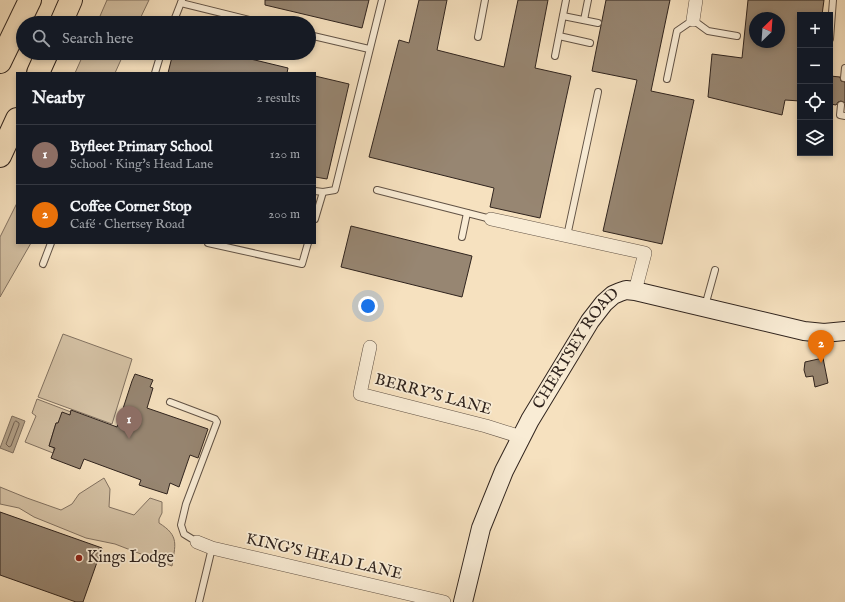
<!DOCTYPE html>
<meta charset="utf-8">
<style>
:root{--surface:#171b24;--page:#20242c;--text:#f1f3f6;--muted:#9ea1a6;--line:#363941;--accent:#8c9099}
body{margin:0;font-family:"IM FELL English",serif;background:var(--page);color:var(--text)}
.controls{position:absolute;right:12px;top:12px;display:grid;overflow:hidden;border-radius:0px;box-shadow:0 2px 6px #0003}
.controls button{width:36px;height:36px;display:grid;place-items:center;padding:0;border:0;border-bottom:1px solid var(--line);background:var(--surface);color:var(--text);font:20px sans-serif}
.compass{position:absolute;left:749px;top:12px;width:36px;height:36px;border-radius:50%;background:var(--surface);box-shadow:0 2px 6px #0003;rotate:25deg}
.you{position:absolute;left:368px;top:306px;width:14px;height:14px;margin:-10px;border:3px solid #fff;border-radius:50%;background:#1a73e8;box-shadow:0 0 0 6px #1a73e833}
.badge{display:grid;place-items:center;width:26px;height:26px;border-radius:50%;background:var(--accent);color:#fff;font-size:13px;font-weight:700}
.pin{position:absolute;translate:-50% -33px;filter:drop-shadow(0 1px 2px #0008)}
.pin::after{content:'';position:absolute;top:21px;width:14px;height:12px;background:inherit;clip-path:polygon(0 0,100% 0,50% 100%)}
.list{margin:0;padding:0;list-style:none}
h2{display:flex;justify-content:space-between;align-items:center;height:52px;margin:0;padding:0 16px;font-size:17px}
h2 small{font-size:13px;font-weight:400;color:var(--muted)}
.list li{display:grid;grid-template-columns:26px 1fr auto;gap:12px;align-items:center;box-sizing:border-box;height:60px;padding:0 16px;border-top:1px solid var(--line)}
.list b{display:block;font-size:15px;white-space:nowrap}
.list p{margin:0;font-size:13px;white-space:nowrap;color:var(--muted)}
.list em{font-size:13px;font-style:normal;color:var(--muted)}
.icon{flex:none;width:22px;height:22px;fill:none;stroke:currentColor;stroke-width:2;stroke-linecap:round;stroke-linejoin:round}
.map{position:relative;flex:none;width:845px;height:602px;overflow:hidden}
.search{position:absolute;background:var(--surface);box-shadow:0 2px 6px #0003;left:16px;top:16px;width:300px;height:44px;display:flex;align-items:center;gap:10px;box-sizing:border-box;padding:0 14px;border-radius:22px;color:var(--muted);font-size:15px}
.panel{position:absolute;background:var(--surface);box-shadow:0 2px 6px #0003;left:16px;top:72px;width:300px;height:172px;border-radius:0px}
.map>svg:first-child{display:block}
.green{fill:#d4c1a4;stroke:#827261}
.water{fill:#b3a188;stroke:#7f6f5e}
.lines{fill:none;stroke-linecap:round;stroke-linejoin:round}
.shore{stroke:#726253;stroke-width:1}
.building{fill:#978672;stroke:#30241e;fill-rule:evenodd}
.lane-casing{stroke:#625346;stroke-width:8}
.street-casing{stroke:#625346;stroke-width:14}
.secondary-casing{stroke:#30241e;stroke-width:20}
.highway-casing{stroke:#30241e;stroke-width:24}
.lane{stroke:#f9ecd5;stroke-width:6}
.street{stroke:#f9ecd5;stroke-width:13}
.secondary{stroke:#f9ecd5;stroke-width:18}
.highway{stroke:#f6e1bf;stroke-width:22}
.poi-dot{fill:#8f2418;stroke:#f9ecd5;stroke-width:1.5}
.labels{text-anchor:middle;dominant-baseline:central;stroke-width:3.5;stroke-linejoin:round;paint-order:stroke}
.street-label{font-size:16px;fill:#30241e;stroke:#f9ecd5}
.poi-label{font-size:16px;fill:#30241e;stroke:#f9ecd5;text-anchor:start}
</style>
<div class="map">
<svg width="845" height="602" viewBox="0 0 845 602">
<rect width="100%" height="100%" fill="#f6e1bf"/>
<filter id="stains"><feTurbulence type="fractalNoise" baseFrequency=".005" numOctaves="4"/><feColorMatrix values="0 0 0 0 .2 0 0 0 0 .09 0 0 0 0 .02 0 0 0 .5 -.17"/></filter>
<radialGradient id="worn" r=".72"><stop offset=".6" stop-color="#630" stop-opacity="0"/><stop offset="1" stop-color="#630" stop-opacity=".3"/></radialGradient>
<!-- green -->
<g class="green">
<polygon points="107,0 149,0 138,23 97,23"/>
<polygon points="84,53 124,53 115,73 75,73"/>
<polygon points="17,203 17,243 31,243 0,297 0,237"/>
<polygon points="63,334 132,359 112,424 38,397"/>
<polygon points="37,399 71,412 70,415 58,423 56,423 49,446 53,447 54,451 53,453 25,442 36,416 32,413"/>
<path d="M104 478 110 489 109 507 134 515 150 498 162 502V513L159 519V523C180 536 175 545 172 566L115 544 86 538 34 517 19 508 0 504V487L27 498 61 510 72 504 79 494Z"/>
</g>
<!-- water -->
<polygon class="water" points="12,416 25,421 13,453 0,448"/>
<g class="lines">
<!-- shore -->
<polygon class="shore" points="16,421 19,423 19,425 11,446 9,447 6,444 14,423"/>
</g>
<!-- building -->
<g class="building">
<polygon points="265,0 369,0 362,28 265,5"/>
<polygon points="419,0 447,0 437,50 504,67 518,0 548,0 535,68 571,76 540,218 490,207 494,188 369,157 399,40 409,43"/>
<polygon points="606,0 670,0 651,91 694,100 662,244 603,231 637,80 592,71"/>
<path d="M748 0H824L822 15H800V101L785 100 782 115 708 97 712 54 742 58ZM755 18H779V42H755Z"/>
<polygon points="173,53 214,53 233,58 234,55 288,68 287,73 168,73"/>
<polygon points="315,76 349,84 327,179 315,177"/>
<polygon points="830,76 840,77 841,81 845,82 845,103 841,101 838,102 836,105 830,104"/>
<polygon points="351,226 472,256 462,297 341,267"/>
<polygon points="823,358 828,383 815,387 813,376 806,377 804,370 805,362"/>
<polygon points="135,374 153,380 150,387 153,388 147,408 208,429 198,458 190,455 179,487 170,483 167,494 139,485 141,480 84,459 80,469 51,458 55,448 49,446 56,423 58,423 62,412 70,415 71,410 117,427 132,381"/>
<polygon points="0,512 102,548 83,602 76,602 0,575"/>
</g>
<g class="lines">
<!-- lane casing -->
<g class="lane-casing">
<g id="lane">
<polyline points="181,3 262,23"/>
<polyline points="563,16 598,23"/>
<polyline points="584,20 588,0"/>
<polyline points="173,23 182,0"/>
<polyline points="309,35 369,49"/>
<polyline points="559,36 590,43"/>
<polyline points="478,37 485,0"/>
<polyline points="830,39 833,0"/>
<polyline points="555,56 566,0"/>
<polyline points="155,73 161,53"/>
<polyline points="844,78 845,68"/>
<polyline points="667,79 677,31 693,20 708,31 737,36"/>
<polyline points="841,105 840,115 845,116"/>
<polyline points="377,190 491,219"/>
<polyline points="315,191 323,192 335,190 382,0"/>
<polyline points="315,219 323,192"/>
<polyline points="567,236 598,92"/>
<polyline points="462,237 467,213"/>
<polyline points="208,243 302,264 308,243"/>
<polyline points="43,264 51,243"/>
<polyline points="705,306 715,270"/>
<polyline points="170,402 215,419 217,422 186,504 181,525 184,534 197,542"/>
<polyline points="199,602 212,548"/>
</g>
</g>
<!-- street casing -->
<g class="street-casing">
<g id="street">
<polyline points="693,20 696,0"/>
<polyline points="491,219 645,253 635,291"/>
<polyline points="370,347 360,394 486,426 521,437"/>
<polyline points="197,542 212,548 444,602"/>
</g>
</g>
<!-- secondary casing -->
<g class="secondary-casing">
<g id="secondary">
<path id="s1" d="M463 602 481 528 504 471 530 420 590 321 604 303 613 295 620 292 626 290 635 291 804 331 824 333 845 331"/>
</g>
</g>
<!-- highway casing -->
<g class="highway-casing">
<g id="highway">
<polyline points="61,23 71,0"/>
<polyline points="0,62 30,0"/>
<polyline points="38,73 47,53"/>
<polyline points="0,156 17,119"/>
</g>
</g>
<!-- lane -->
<use href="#lane" class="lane"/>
<!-- street -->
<use href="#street" class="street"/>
<!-- secondary -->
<use href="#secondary" class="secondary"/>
<!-- highway -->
<use href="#highway" class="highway"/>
</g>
<!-- markers -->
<circle class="poi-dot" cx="79" cy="558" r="4"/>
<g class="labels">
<!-- street labels -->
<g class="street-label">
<text stroke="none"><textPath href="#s1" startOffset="280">CHERTSEY ROAD</textPath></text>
<text transform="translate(433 395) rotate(15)">BERRY'S LANE</text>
<text transform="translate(324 557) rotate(13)">KING'S HEAD LANE</text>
</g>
<!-- poi labels -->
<g class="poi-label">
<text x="87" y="558">Kings Lodge</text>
</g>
</g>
<rect width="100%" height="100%" filter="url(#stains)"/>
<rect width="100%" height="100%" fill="url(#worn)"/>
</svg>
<div class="controls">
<button>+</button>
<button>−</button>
<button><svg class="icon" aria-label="locate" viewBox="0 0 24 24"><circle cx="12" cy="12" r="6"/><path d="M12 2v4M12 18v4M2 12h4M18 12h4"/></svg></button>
<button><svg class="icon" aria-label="layers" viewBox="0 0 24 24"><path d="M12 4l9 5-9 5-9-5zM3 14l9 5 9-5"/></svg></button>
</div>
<svg class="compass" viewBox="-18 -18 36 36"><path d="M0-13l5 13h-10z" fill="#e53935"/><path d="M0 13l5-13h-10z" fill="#9ea1a6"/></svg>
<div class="you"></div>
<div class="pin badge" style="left:129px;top:439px;background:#8d6e63">1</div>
<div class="pin badge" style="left:821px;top:363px;background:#e8710a">2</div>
<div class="search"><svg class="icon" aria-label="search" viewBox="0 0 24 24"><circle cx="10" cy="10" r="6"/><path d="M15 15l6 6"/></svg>Search here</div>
<section class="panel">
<h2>Nearby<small>2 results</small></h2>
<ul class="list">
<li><span class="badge" style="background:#8d6e63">1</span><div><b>Byfleet Primary School</b><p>School · King's Head Lane</p></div><em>120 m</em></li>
<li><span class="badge" style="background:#e8710a">2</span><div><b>Coffee Corner Stop</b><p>Café · Chertsey Road</p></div><em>200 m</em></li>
</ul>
</section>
</div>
